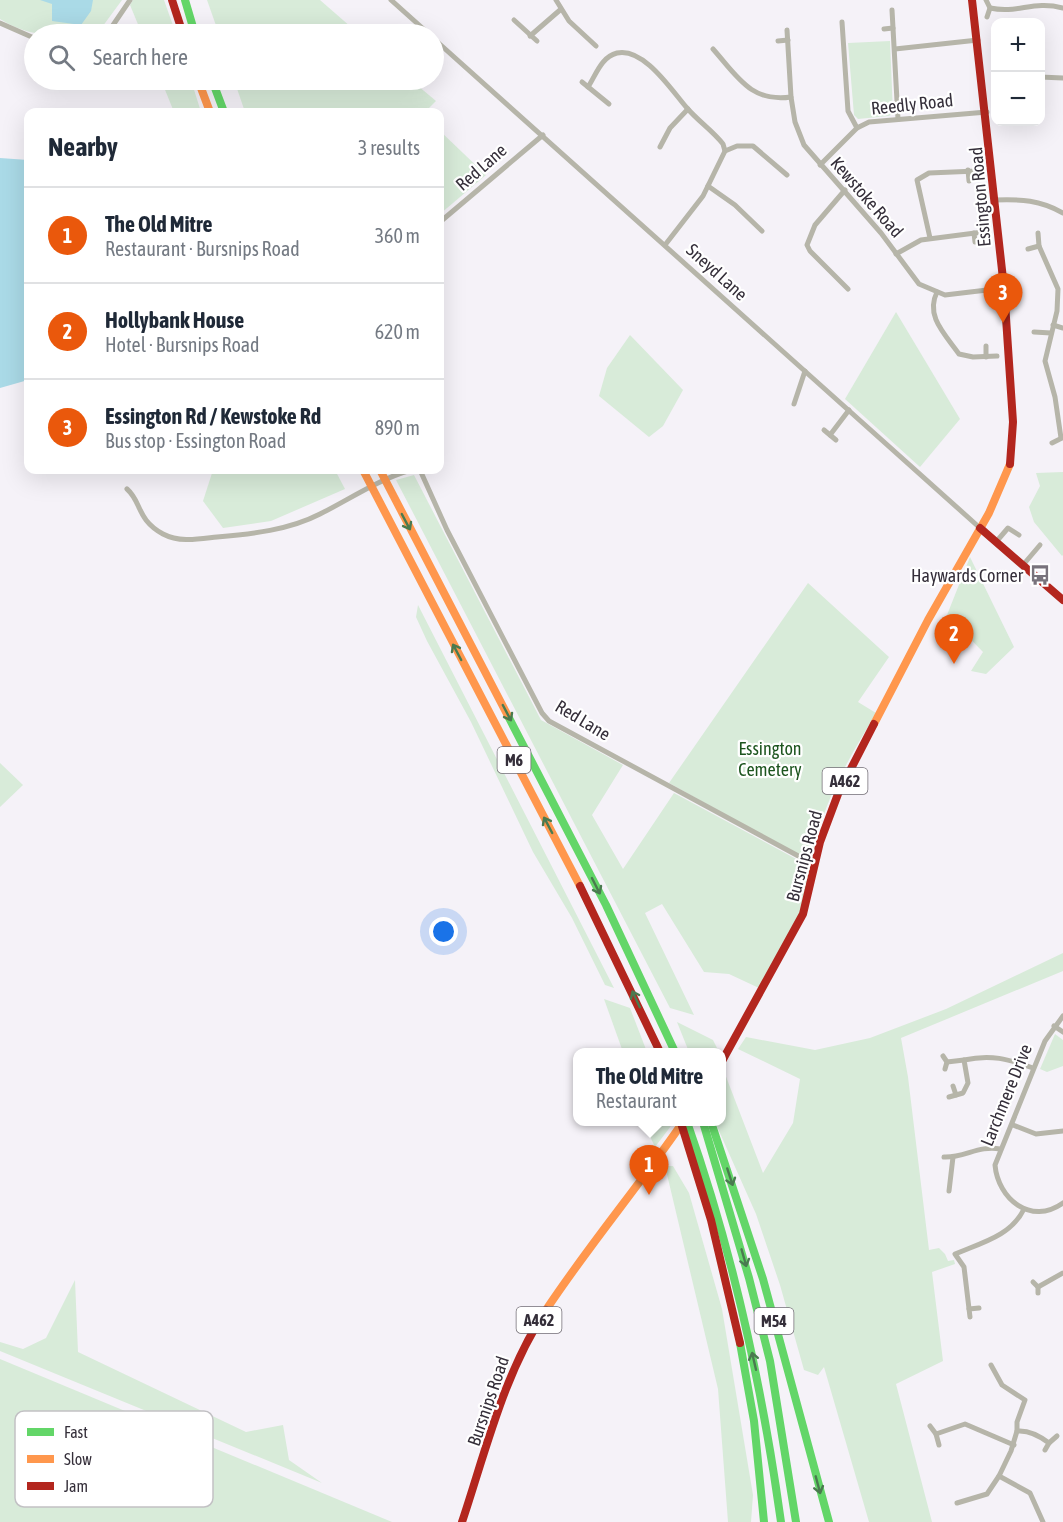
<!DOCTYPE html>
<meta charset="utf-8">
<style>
:root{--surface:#fff;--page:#f2f2f3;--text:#1f2937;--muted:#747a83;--line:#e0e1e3;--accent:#ea580c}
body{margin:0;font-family:"Asap Condensed",sans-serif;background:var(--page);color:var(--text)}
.controls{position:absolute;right:18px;top:18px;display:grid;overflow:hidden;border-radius:12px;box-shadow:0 6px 24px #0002}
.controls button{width:54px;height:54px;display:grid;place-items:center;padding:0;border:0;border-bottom:2px solid var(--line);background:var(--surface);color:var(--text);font:30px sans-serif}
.you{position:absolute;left:444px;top:932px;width:21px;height:21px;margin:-15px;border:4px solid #fff;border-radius:50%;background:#1a73e8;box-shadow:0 0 0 9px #1a73e833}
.badge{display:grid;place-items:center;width:39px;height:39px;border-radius:50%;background:var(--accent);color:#fff;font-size:20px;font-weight:700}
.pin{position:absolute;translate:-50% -50px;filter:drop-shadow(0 2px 3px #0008)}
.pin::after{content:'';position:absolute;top:32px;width:21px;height:18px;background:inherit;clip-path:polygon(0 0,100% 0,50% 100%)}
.popup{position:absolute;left:573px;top:1048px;width:153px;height:78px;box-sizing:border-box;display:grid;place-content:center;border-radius:12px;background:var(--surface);filter:drop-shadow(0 2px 4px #0005);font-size:20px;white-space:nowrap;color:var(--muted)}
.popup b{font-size:22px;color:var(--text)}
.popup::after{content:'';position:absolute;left:50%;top:100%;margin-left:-12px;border:12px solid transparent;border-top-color:var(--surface)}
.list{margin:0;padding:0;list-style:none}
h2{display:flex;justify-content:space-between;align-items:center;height:78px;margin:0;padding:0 24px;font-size:26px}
h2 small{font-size:20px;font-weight:400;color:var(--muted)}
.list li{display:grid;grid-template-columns:39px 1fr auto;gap:18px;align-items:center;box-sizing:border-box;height:96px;padding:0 24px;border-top:2px solid var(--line)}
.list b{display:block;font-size:22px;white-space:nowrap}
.list p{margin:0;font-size:20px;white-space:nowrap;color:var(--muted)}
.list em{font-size:20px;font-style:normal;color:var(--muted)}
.icon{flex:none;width:33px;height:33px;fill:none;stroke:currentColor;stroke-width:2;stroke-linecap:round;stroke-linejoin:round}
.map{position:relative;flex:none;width:1063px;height:1522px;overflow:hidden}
.search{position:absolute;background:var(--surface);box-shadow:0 6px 24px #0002;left:24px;top:24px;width:420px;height:66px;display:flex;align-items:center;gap:15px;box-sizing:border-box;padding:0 21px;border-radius:33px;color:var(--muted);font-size:22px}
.panel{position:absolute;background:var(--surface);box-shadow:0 6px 24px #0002;left:24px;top:108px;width:420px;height:366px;border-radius:12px}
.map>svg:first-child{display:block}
.green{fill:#d8ebd9}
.water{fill:#aadae7}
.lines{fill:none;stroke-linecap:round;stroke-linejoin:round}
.street{stroke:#b6b5a9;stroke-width:5}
.fast{stroke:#63d668;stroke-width:8}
.slow{stroke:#ff974d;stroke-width:8}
.jam{stroke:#b3261e;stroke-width:8}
.oneway{stroke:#4a7a4f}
.labels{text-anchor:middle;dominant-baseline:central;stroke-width:4.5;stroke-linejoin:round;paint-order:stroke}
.shield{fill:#fff;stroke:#726d75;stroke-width:1.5}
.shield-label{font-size:16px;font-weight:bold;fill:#352f3a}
.street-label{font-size:18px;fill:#352f3a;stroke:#fff}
.poi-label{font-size:18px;fill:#352f3a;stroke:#fff;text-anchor:end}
.park-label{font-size:18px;fill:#1d551f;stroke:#fff}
.key{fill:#fff;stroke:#c2c1c4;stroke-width:1.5}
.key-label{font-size:16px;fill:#352f3a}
</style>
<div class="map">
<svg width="1063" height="1522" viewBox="0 0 1063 1522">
<rect width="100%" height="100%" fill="#f5f2f8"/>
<!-- green -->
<g class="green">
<path d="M0 0H122L97 34C58 34 33 40 0 19Z"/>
<polygon points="133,0 164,0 176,34 142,34 130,5"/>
<polygon points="207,0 320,0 359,34 219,34"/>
<polygon points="890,41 893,113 889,116 858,119 854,115 848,43"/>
<polygon points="161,80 191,80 201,112 174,112"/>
<polygon points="234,80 411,80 436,101 425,112 245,112"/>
<polygon points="440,131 486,175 440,214"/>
<polygon points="896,312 960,419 920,467 845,399"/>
<polygon points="630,335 683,390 663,426 649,437 599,396 607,368"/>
<polygon points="213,470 335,470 345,489 271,521 223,528 203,501"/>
<polygon points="1063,472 1063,555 1062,556 1034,522 1029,507 1040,486 1036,473"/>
<polygon points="414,475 541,720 623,765 592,815 623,869 674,793 811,867 799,915 759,988 729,974 704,972 662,904 645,913 694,1015 670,1008 396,480"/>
<polygon points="970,557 1014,647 986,674 971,671 983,652 947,615"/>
<path d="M808 583 889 657 858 702 876 713C847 762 823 801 812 858L807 860 669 783Z"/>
<polygon points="418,605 614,988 605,985 572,918 533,852 471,722 427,641 416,617"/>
<polygon points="0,763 23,785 0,807"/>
<polygon points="1063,953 1063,971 901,1038 908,1077 929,1250 939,1248 945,1254 948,1261 954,1260 955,1264 932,1272 943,1361 896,1384 932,1522 869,1522 824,1367 818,1375 804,1370 780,1285 756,1214 715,1122 721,1122 721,1080 725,1074 763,1173 793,1123 800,1079 738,1049 746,1037 815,1050 870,1038 946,1009"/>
<polygon points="604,999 630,1008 647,1052 623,1052"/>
<polygon points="677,1022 713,1040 719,1052 689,1052"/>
<polygon points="1055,1034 1063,1040 1063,1066 1047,1072 1040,1069"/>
<polygon points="643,1122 674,1122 655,1147"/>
<polygon points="665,1166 673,1166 689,1193 722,1309 753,1495 751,1522 728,1522 718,1389"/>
<polygon points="75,1280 78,1352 246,1432 283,1425 289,1460 322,1483 0,1351 0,1342 23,1349 46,1338"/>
<polygon points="0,1359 392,1522 0,1522"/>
</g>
<!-- water -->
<g class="water">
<polygon points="40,0 93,0 91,11 81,25 52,21 52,4"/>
<polygon points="0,158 28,160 28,380 0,388"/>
</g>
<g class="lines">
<!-- street -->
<g class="street">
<polyline points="391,0 429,34"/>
<polyline points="556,0 569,21 596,46"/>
<polyline points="986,0 990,8 987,17"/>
<path d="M990 8C1018 14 1033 0 1063 8"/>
<polyline points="892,10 898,119"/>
<polyline points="514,20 537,41"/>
<polyline points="842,22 848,111 857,128"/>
<polyline points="0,23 34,38"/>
<polyline points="884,29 893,28"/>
<polyline points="787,30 791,97 795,122 804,145 881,233 919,284 945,295 1004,288"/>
<polyline points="107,34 130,0"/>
<polyline points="530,36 560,10"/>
<polyline points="434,39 980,528"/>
<polyline points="778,41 788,40"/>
<path d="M713 49C737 76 751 103 791 97"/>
<polyline points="895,49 978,40"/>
<polyline points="1040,77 1063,78"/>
<polyline points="582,82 609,104"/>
<path d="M588 87C596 75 601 57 617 53 644 47 672 91 687 108 698 121 713 131 723 144L725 151 703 196 665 245"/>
<polyline points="660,147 670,128 688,109"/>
<polyline points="725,151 737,146 753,146 787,175"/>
<polyline points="820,165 857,128 869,122 987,112"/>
<polyline points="968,170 969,181"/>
<polyline points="708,186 735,205 762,231"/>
<polyline points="845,190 815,225 807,245 810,251 848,289"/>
<path d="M995 200C1021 199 1040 200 1063 213"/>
<polyline points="440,222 543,135"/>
<polyline points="974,233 975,242"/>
<polyline points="1038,233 1039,246 1058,289 1057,311 1045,361 1055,397 1061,438"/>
<polyline points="930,238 917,180 929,173 977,171"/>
<polyline points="1028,249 1039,246"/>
<polyline points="896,254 921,240 983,232"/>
<path d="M937 292C925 316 945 334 959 354L973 357 997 356"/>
<polyline points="1053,325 1063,328"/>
<polyline points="1034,332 1051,333"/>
<polyline points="986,346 986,357"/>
<polyline points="794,404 805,371"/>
<polyline points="824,430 836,440"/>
<polyline points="830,435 849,410"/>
<polyline points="1052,443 1062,438"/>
<polyline points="420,470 447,530 542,713 549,721 815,865"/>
<path d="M127 489C142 502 136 519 163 534 180 543 199 539 217 537 252 534 289 530 320 514 350 499 379 479 411 470"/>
<polyline points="996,542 1008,528 1019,535"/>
<polyline points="1023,565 1040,545"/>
<path d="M1063 1016 1045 1041 995 1165C998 1199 1031 1226 1063 1203"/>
<polyline points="1054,1026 1063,1032"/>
<polyline points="943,1056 947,1062 945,1069"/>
<polyline points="947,1062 964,1060"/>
<polyline points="953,1086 956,1095"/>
<path d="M949 1097 963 1093 968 1083 964 1060C991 1054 1008 1059 1033 1068"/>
<polyline points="1013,1125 1036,1134 1063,1131"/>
<path d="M944 1157C964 1158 979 1145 1000 1149"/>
<polyline points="949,1191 953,1157"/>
<polyline points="1033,1282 1038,1287 1038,1293"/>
<polyline points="1038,1287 1063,1273"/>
<polyline points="969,1309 979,1308"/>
<path d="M970 1317 964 1267 955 1254C981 1243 1011 1236 1024 1209"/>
<polyline points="991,1365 1002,1385 1025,1400 1017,1422 1017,1431"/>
<polyline points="930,1426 936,1434"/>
<polyline points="1049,1443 1057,1436"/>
<polyline points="939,1445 936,1434 965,1424 1014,1445"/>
<path d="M999 1476 1011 1451 1017 1431C1028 1430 1040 1436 1049 1443L1045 1450"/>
<polyline points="957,1503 987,1494 999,1476 1030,1493 1043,1522"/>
</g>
<!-- fast -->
<g class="fast">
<polyline points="185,0 195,34"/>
<polyline points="212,80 224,112"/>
<polyline points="508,716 606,905 675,1052"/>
<path d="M687 1122C733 1252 762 1385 781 1522"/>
<polyline points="703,1122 749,1278 770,1361 796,1522"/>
<polyline points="711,1122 763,1279 829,1522"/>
<polyline points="740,1343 754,1421 764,1522"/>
</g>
<!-- slow -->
<g class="slow">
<polyline points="198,80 210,112"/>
<polyline points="363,470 580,886"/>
<polyline points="380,470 508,716"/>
<polyline points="874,724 928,620 989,513 1010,464"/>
<path d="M546 1310C589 1245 639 1186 683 1122"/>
</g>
<!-- jam -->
<g class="jam">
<polyline points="172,0 183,34"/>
<polyline points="972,0 1004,288 1013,422 1010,464"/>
<polyline points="980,528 1063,600"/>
<polyline points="580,886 660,1052"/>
<polyline points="721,1063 803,914 820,842 838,794 874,724"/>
<polyline points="681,1123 711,1220 740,1343"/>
<path d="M462 1522C486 1450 504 1373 546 1310"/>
</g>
</g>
<!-- one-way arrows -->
<defs><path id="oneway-shaft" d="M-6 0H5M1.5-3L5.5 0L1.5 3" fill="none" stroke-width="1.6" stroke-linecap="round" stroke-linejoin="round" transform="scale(1.5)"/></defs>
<g class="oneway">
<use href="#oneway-shaft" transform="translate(406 522) rotate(62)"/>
<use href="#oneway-shaft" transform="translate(457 652) rotate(-118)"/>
<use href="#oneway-shaft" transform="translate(507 713) rotate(62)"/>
<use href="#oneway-shaft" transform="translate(548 825) rotate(-118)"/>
<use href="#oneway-shaft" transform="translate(596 886) rotate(63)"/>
<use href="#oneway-shaft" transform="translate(636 999) rotate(-115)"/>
<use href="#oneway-shaft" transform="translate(730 1177) rotate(72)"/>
<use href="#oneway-shaft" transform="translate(744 1258) rotate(74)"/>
<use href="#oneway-shaft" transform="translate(754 1361) rotate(-103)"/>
<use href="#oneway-shaft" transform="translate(818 1485) rotate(75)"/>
</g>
<!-- icons -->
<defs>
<g id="bus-bare" transform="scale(1.62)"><path d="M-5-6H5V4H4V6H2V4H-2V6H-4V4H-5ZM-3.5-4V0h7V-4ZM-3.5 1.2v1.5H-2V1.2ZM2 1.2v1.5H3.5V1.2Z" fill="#78737c" stroke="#fff" stroke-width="2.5" paint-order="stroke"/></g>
</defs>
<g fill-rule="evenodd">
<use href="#bus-bare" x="1040" y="575"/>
</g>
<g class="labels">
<!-- shield labels -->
<g class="shield">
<rect x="497.5" y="747" width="33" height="26" rx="4.5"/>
<rect x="822.5" y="768" width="45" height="26" rx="4.5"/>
<rect x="516.5" y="1307" width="45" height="26" rx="4.5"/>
<rect x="754.5" y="1308" width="39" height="26" rx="4.5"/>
</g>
<g class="shield-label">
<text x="514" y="760">M6</text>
<text x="845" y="781">A462</text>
<text x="539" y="1320">A462</text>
<text x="774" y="1321">M54</text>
</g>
<!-- street labels -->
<g class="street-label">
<text transform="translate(912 104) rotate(-6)">Reedly Road</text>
<text transform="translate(481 167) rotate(-41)">Red Lane</text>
<text transform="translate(867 197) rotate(49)">Kewstoke Road</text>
<text transform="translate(980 197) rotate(-95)">Essington Road</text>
<text transform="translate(717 272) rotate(42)">Sneyd Lane</text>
<text transform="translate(583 720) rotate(31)">Red Lane</text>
<text transform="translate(804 856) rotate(-75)">Bursnips Road</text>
<text transform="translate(1006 1095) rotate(-68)">Larchmere Drive</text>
<text transform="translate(488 1401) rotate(-71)">Bursnips Road</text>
</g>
<!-- poi labels -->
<g class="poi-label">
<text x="1023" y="575">Haywards Corner</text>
</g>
<!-- park labels -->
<g class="park-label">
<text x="770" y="748">Essington<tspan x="770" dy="21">Cemetery</tspan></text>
</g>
</g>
<!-- legend -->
<rect x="15" y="1411" width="198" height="96" rx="9" class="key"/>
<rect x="27" y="1428" width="27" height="8" fill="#63d668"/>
<rect x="27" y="1455" width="27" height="8" fill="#ff974d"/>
<rect x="27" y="1482" width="27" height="8" fill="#b3261e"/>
<g class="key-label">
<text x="64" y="1438">Fast</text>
<text x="64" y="1465">Slow</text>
<text x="64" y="1492">Jam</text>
</g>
</svg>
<div class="controls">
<button>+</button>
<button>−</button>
</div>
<div class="you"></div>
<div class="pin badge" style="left:649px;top:1195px">1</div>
<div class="popup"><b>The Old Mitre</b>Restaurant</div>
<div class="pin badge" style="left:954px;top:664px">2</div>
<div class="pin badge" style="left:1003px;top:323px">3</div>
<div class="search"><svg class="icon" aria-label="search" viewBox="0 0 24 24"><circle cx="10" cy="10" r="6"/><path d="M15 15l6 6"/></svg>Search here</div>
<section class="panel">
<h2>Nearby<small>3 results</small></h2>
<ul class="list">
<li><span class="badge">1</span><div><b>The Old Mitre</b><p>Restaurant · Bursnips Road</p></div><em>360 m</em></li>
<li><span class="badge">2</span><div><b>Hollybank House</b><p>Hotel · Bursnips Road</p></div><em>620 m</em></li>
<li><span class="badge">3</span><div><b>Essington Rd / Kewstoke Rd</b><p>Bus stop · Essington Road</p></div><em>890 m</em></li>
</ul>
</section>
</div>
